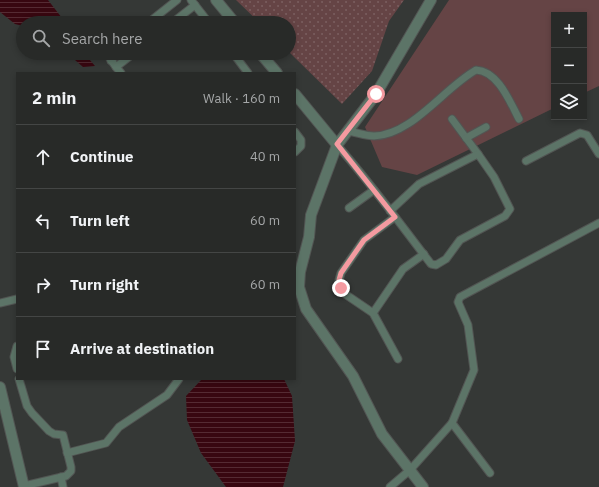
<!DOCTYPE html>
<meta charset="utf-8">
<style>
:root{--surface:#282a28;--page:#303230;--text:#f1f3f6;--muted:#a5a7a8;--line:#444645}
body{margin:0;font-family:"IBM Plex Sans",sans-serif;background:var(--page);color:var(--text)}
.controls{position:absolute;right:12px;top:12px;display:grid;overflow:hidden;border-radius:0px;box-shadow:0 2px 6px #0003}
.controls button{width:36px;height:36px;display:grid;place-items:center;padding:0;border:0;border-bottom:1px solid var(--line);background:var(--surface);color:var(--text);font:20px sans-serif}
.stop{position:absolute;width:12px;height:12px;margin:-9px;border:3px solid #f49aa0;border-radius:50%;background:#fff}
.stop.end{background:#f49aa0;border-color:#fff;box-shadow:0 1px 4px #0008}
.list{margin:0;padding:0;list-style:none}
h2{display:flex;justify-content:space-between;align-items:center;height:52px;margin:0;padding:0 16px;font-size:17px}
h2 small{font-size:13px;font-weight:400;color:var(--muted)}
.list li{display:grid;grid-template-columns:26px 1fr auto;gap:12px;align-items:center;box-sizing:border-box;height:64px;padding:0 16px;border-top:1px solid var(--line)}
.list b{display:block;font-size:15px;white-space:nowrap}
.list em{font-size:13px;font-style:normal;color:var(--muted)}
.icon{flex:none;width:22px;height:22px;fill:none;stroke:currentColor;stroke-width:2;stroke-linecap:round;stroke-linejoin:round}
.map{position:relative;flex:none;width:599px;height:487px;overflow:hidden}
.search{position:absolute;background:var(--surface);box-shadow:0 2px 6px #0003;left:16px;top:16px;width:280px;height:44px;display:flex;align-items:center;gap:10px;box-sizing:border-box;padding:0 14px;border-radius:22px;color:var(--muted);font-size:15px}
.panel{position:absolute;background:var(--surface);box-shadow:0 2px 6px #0003;left:16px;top:72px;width:280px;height:308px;border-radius:0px}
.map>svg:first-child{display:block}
.grass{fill:#654445}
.garden{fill:url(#garden-dots)}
.water{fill:url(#water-rules)}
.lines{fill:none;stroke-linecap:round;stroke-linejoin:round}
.service-casing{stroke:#525553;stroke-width:9}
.minor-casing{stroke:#525553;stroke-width:12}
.tertiary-casing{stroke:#525553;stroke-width:12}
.service{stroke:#5c7467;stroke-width:7}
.minor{stroke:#5c7467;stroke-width:10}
.tertiary{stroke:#5c7467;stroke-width:10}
.route{stroke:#f49aa0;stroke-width:5}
</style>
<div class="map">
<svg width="599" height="487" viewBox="0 0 599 487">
<defs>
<pattern id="garden-dots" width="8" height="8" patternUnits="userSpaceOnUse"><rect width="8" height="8" fill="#654445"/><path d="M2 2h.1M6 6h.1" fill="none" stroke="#7b5f60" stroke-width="1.8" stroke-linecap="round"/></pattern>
<pattern id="water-rules" width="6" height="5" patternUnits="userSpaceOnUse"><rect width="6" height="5" fill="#380710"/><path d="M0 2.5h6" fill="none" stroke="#552b33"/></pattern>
</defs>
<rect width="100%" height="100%" fill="#353836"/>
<!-- grass -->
<polygon class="grass" points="449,0 599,0 599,86 584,93 584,15 554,15 554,108 417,175 382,167 365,127"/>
<!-- garden -->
<polygon class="garden" points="236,0 404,0 389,21 372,71 342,104 289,52 289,23 260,23"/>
<!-- water -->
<g class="water">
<polygon points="0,0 48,0 62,18 61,23 23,23 23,26 15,24 0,12"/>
<polygon points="67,53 84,53 95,66 83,67"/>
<polygon points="202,379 284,379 292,396 295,441 283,487 226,487 201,453 187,420 186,396"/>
</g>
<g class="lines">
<!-- service casing -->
<g class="service-casing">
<g id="service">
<polyline points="191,0 209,23"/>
<polyline points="148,23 177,0"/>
<polyline points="172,23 195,5"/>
<polyline points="106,53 116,67"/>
<polyline points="233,53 248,73"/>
<polyline points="111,61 117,53"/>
<polyline points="121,73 116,67 134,53"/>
<polyline points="452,119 478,154"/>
<path d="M347 131C356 132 365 136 374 136 412 135 444 88 476 70 498 71 510 102 519 119"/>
<polyline points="295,132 301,140 301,146 295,152"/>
<polyline points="466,138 486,127"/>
<path d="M337 145C369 181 398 221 428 260L431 264 436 265 446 259 460 240 505 216 510 209 494 177 478 154 419 184 390 211"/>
<polyline points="526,161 580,133 587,135 599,154"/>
<polyline points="349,208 374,190"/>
<polyline points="395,217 364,240 341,273 339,280 345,294 373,313 398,359"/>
<polyline points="0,303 17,299"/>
<polyline points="373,313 403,269 424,254"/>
<polyline points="17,346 14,357 17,369"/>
<polyline points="19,379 27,406 32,413 49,431 54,434 63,435 71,467 71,471 66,476 24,486"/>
<polyline points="452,423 490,473"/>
<polyline points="67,453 106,443 119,427 167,395 179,379"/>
<polyline points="61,477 63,487"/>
<polyline points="390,487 410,470 452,423 474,370 468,325 458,302 460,297 599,223"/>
</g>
</g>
<!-- minor casing -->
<g class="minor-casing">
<g id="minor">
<polyline points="216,0 235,23"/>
<polyline points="260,53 277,73"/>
<polyline points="295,94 337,145"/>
<polyline points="423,487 382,434 353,376 306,309 299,287 300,272 309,237 311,215 337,145 376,94 431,0"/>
</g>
</g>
<!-- tertiary casing -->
<g class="tertiary-casing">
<polyline id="tertiary" points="0,387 24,487"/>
</g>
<!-- service -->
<use href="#service" class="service"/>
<!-- minor -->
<use href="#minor" class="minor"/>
<!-- tertiary -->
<use href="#tertiary" class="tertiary"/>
</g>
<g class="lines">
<!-- route -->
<polyline class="route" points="341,288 339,280 341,273 364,240 395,217 337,144 376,94"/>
</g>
</svg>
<div class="controls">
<button>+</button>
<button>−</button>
<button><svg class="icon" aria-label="layers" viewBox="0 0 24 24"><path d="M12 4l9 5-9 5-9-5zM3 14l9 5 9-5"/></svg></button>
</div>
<div class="stop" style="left:376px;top:94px"></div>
<div class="stop end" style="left:341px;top:288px"></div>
<div class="search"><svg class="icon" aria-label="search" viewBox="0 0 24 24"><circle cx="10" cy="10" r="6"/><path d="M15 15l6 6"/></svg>Search here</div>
<section class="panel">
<h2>2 min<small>Walk · 160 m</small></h2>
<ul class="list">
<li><svg class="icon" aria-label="ahead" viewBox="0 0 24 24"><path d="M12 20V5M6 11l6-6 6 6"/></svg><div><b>Continue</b></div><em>40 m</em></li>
<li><svg class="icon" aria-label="left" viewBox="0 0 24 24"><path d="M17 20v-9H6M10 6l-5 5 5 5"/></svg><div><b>Turn left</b></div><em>60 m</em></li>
<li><svg class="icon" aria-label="right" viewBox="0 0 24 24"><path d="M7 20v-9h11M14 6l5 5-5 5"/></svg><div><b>Turn right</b></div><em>60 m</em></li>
<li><svg class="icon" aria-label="arrive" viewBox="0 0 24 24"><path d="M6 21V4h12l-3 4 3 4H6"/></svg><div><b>Arrive at destination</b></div></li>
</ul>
</section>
</div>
